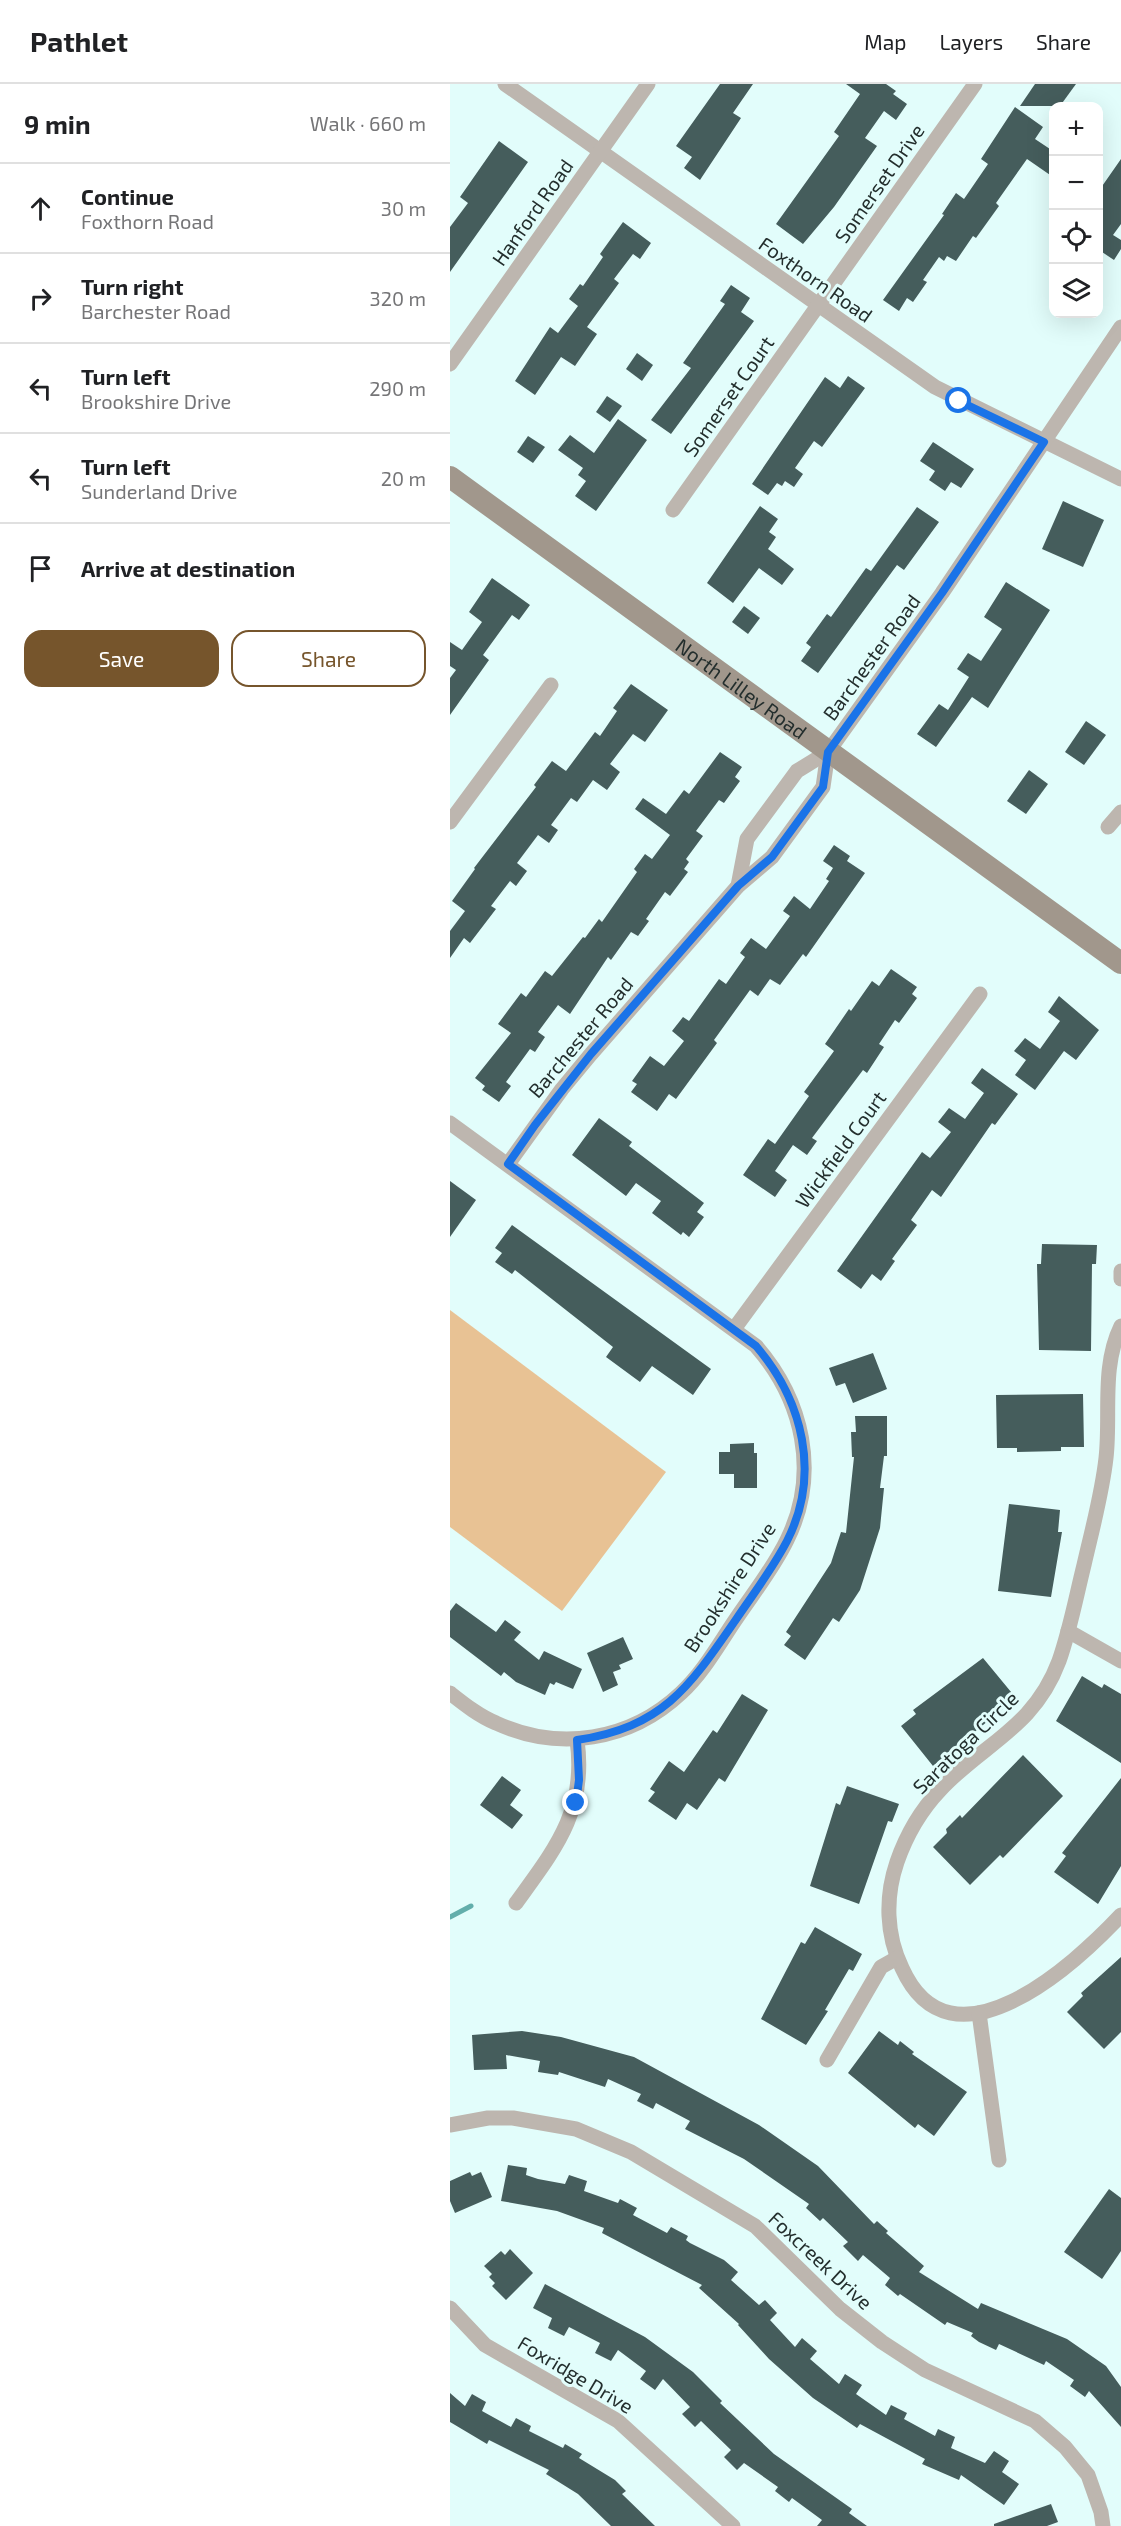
<!DOCTYPE html>
<meta charset="utf-8">
<style>
:root{--surface:#fff;--page:#f6f6f6;--text:#202124;--muted:#757577;--line:#e0e0e0;--accent:#76552c}
body{margin:0;font-family:"Exo 2",sans-serif;background:var(--page);color:var(--text)}
.controls{position:absolute;right:18px;top:18px;display:grid;overflow:hidden;border-radius:12px;box-shadow:0 6px 24px #0002}
.controls button{width:54px;height:54px;display:grid;place-items:center;padding:0;border:0;border-bottom:2px solid var(--line);background:var(--surface);color:var(--text);font:30px sans-serif}
.stop{position:absolute;width:18px;height:18px;margin:-14px;border:4px solid #1a73e8;border-radius:50%;background:#fff}
.stop.end{background:#1a73e8;border-color:#fff;box-shadow:0 2px 6px #0008}
.list{margin:0;padding:0;list-style:none}
h2{display:flex;justify-content:space-between;align-items:center;height:78px;margin:0;padding:0 24px;font-size:26px}
h2 small{font-size:20px;font-weight:400;color:var(--muted)}
.list li{display:grid;grid-template-columns:39px 1fr auto;gap:18px;align-items:center;box-sizing:border-box;height:90px;padding:0 24px;border-top:2px solid var(--line)}
.list b{display:block;font-size:22px;white-space:nowrap}
.list p{margin:0;font-size:20px;white-space:nowrap;color:var(--muted)}
.list em{font-size:20px;font-style:normal;color:var(--muted)}
.actions{display:flex;gap:12px;padding:18px 24px}
.actions a{flex:1;padding:14px 0;border:2px solid var(--accent);border-radius:18px;text-align:center;font-size:21px;color:var(--accent)}
.actions .main{background:var(--accent);color:#fff}
.icon{flex:none;width:33px;height:33px;fill:none;stroke:currentColor;stroke-width:2;stroke-linecap:round;stroke-linejoin:round}
.map{position:relative;flex:none;width:671px;height:2442px;overflow:hidden}
header{display:flex;align-items:center;gap:36px;box-sizing:border-box;height:84px;padding:0 30px;background:var(--surface);border-bottom:2px solid var(--line)}
header strong{font-size:28px}
nav{display:flex;gap:33px;margin-inline-start:auto;font-size:21px}
main{display:flex}
aside{flex:1;background:var(--surface)}
.map>svg:first-child{display:block}
.green{fill:#e8c294}
.lines{fill:none;stroke-linecap:round;stroke-linejoin:round}
.stream{stroke:#62aeab;stroke-width:5}
.building{fill:#455d5c}
.street{stroke:#bdb6af;stroke-width:15}
.secondary{stroke:#a1978c;stroke-width:22}
.route{stroke:#1a73e8;stroke-width:8}
.labels{text-anchor:middle;dominant-baseline:central;stroke-width:6;stroke-linejoin:round;paint-order:stroke}
.street-label{font-size:20px;fill:#232e2d;stroke:#e2fdfb}
</style>
<header>
<strong>Pathlet</strong>
<nav><a>Map</a><a>Layers</a><a>Share</a></nav>
</header>
<main>
<aside>
<h2>9 min<small>Walk · 660 m</small></h2>
<ul class="list">
<li><svg class="icon" aria-label="ahead" viewBox="0 0 24 24"><path d="M12 20V5M6 11l6-6 6 6"/></svg><div><b>Continue</b><p>Foxthorn Road</p></div><em>30 m</em></li>
<li><svg class="icon" aria-label="right" viewBox="0 0 24 24"><path d="M7 20v-9h11M14 6l5 5-5 5"/></svg><div><b>Turn right</b><p>Barchester Road</p></div><em>320 m</em></li>
<li><svg class="icon" aria-label="left" viewBox="0 0 24 24"><path d="M17 20v-9H6M10 6l-5 5 5 5"/></svg><div><b>Turn left</b><p>Brookshire Drive</p></div><em>290 m</em></li>
<li><svg class="icon" aria-label="left" viewBox="0 0 24 24"><path d="M17 20v-9H6M10 6l-5 5 5 5"/></svg><div><b>Turn left</b><p>Sunderland Drive</p></div><em>20 m</em></li>
<li><svg class="icon" aria-label="arrive" viewBox="0 0 24 24"><path d="M6 21V4h12l-3 4 3 4H6"/></svg><div><b>Arrive at destination</b></div></li>
</ul>
<div class="actions"><a class="main">Save</a><a>Share</a></div>
</aside>
<div class="map">
<svg width="671" height="2442" viewBox="0 0 671 2442">
<rect width="100%" height="100%" fill="#e2fdfb"/>
<!-- green -->
<polygon class="green" points="0,1226 216,1388 112,1527 0,1443"/>
<g class="lines">
<!-- stream -->
<polyline class="stream" points="0,1833 21,1822"/>
</g>
<!-- building -->
<g class="building">
<polygon points="270,0 303,0 283,29 291,34 250,96 234,84 242,73 226,62"/>
<polygon points="396,0 436,0 446,7 443,10 457,20 446,36 434,27 415,54 427,62 384,123 353,160 326,140 389,52 384,48 410,10"/>
<polygon points="585,0 626,0 610,22 570,22"/>
<polygon points="565,23 593,43 585,55 603,67 603,93 577,75 546,119 549,122 526,154 523,152 506,177 497,172 494,177 489,173 473,196 477,198 463,218 457,214 449,227 433,216 494,131 492,130 506,109 514,115 538,80 531,75"/>
<polygon points="49,57 78,78 0,188 0,143 18,119 10,113"/>
<polygon points="671,75 671,140 663,151 671,156 671,165 664,176 652,168 648,173 648,108"/>
<polygon points="173,138 201,159 190,175 183,170 164,195 169,199 137,243 147,250 125,282 111,273 85,311 65,297 100,243 108,249 128,222 119,215 130,200 133,202 153,173 150,170"/>
<polygon points="281,201 300,214 291,228 304,237 221,350 201,336 241,284 233,279 275,220 270,217"/>
<polygon points="187,269 203,281 192,297 176,285"/>
<polygon points="398,292 415,304 372,363 364,357 345,384 353,390 344,403 335,397 332,402 327,399 318,411 302,400 375,293 390,304"/>
<polygon points="157,312 172,322 160,338 146,328"/>
<polygon points="168,335 197,356 146,427 125,412 136,397 128,391 133,384 108,366 120,351 144,369"/>
<polygon points="78,352 95,363 83,379 67,368"/>
<polygon points="483,358 524,385 511,404 501,398 495,407 479,396 485,387 470,377"/>
<polygon points="613,417 654,436 633,483 592,465"/>
<polygon points="310,422 328,435 319,448 326,453 318,465 344,485 332,501 309,484 283,519 257,499"/>
<polygon points="467,423 489,438 454,486 447,481 368,589 351,577 361,563 356,559 377,530 381,533 416,484 421,487"/>
<polygon points="42,494 80,521 69,536 62,531 33,571 39,576 0,631 0,594 6,586 0,582 0,558 12,566 32,538 19,528"/>
<polygon points="556,498 600,526 538,624 522,613 486,663 467,650 489,620 498,626 519,593 507,585 518,569 531,577 552,545 534,533"/>
<polygon points="294,522 310,534 298,550 282,538"/>
<polygon points="181,600 218,626 195,658 183,650 160,680 170,688 157,706 143,696 127,718 121,714 101,741 108,746 99,759 88,751 67,779 77,787 66,802 60,797 41,822 46,825 20,859 14,854 0,874 0,847 15,827 2,817 25,785 24,784 86,703 84,701 102,677 116,687 145,648 150,652 167,627 163,624"/>
<polygon points="636,637 656,651 634,681 615,668"/>
<polygon points="270,668 292,683 285,693 290,697 274,719 269,716 246,747 253,752 236,775 239,778 234,785 238,788 220,812 215,808 196,835 199,837 188,852 181,848 161,876 158,873 120,930 108,921 88,948 95,953 85,968 80,965 56,998 61,1002 49,1018 32,1006 35,1002 25,994 61,949 48,940 71,909 76,913 95,887 102,892 133,853 135,854 149,835 152,838 187,788 184,785 195,770 202,775 220,751 185,725 193,714 216,730 234,706 239,710"/>
<polygon points="579,686 598,700 576,730 557,717"/>
<polygon points="384,761 400,772 397,777 415,789 356,873 353,870 330,901 320,895 308,912 300,906 264,956 267,959 226,1015 219,1010 207,1027 181,1008 187,1000 182,997 200,972 214,982 234,957 222,947 233,933 239,937 269,895 276,900 295,873 290,869 301,854 316,865 340,832 333,827 344,812 360,825 379,797 376,795 383,784 373,777"/>
<polygon points="441,885 467,903 462,910 467,914 449,939 445,936 429,960 434,963 417,989 413,986 362,1054 367,1057 357,1071 343,1061 325,1087 337,1096 325,1113 293,1091 318,1055 325,1060 359,1012 354,1008 384,967 375,960 399,925 401,927 422,897 429,902"/>
<polygon points="609,912 649,946 626,976 614,967 585,1006 565,991 576,976 564,967 575,954 590,965 610,937 598,928"/>
<polygon points="532,984 568,1010 545,1041 542,1039 491,1113 482,1106 461,1136 467,1141 442,1175 445,1177 431,1197 422,1190 411,1205 387,1187 472,1068 480,1074 501,1048 488,1038 499,1024 515,1035 534,1009 521,999"/>
<polygon points="149,1034 182,1058 179,1062 254,1119 247,1128 254,1133 239,1153 233,1148 231,1151 202,1129 211,1117 186,1099 176,1112 122,1071"/>
<polygon points="0,1097 26,1116 0,1153"/>
<polygon points="62,1141 261,1285 243,1311 202,1282 190,1298 156,1273 163,1263 65,1186 62,1190 45,1178 52,1169 45,1164"/>
<polygon points="592,1160 647,1161 646,1180 642,1180 641,1267 589,1266 587,1180 591,1180"/>
<polygon points="423,1269 437,1305 403,1319 395,1299 386,1302 379,1284"/>
<polygon points="633,1310 634,1363 611,1363 611,1367 567,1368 567,1364 547,1364 546,1311"/>
<polygon points="405,1332 437,1332 437,1372 434,1372 430,1404 434,1404 430,1444 410,1506 389,1538 383,1534 355,1576 334,1561 341,1552 336,1548 381,1479 391,1448 396,1449 404,1373 402,1373 401,1348 406,1348"/>
<polygon points="304,1359 304,1369 307,1369 307,1404 284,1404 284,1390 269,1390 269,1368 280,1368 280,1360"/>
<polygon points="559,1420 610,1426 608,1448 612,1448 601,1513 548,1507"/>
<polygon points="6,1519 46,1548 55,1536 71,1548 64,1556 89,1576 94,1567 132,1585 123,1605 106,1598 104,1601 100,1599 95,1611 66,1598 54,1588 51,1592 0,1553 0,1527"/>
<polygon points="173,1553 183,1575 169,1581 171,1585 163,1588 168,1601 153,1608 137,1569"/>
<polygon points="533,1574 566,1614 483,1682 451,1642 466,1630 463,1626"/>
<polygon points="632,1592 652,1604 654,1600 671,1610 671,1679 606,1637"/>
<polygon points="292,1610 318,1626 275,1698 269,1694 247,1726 237,1719 226,1736 198,1717 205,1708 200,1705 219,1677 234,1688 263,1646 267,1649"/>
<polygon points="573,1671 613,1712 553,1774 550,1771 520,1801 483,1763 497,1749 496,1745 510,1731 512,1734"/>
<polygon points="52,1692 71,1706 60,1721 73,1731 62,1745 30,1721"/>
<polygon points="671,1694 671,1782 648,1820 604,1788 616,1772 612,1769"/>
<polygon points="397,1702 449,1720 442,1738 438,1737 409,1820 360,1802 386,1719 390,1721"/>
<polygon points="365,1843 412,1870 403,1887 399,1885 375,1926 378,1927 356,1961 311,1935 351,1858 355,1860"/>
<polygon points="671,1873 671,1948 654,1965 617,1928 633,1912 631,1909"/>
<polygon points="72,1947 111,1953 184,1973 309,2041 368,2082 424,2140 427,2137 438,2147 436,2149 474,2182 469,2188 528,2225 531,2219 617,2255 656,2282 671,2303 671,2343 639,2307 635,2313 620,2302 624,2296 596,2277 594,2281 549,2260 546,2266 529,2258 521,2252 523,2249 497,2238 495,2241 450,2210 448,2212 435,2201 440,2194 413,2171 408,2177 393,2162 398,2158 373,2134 370,2137 356,2124 359,2120 294,2075 235,2045 240,2037 206,2019 203,2025 187,2017 191,2010 158,1995 155,2003 109,1988 108,1991 88,1988 90,1977 56,1971 57,1985 24,1986 22,1951"/>
<polygon points="429,1947 448,1961 450,1957 464,1968 462,1970 517,2008 484,2052 468,2040 465,2044 398,1989"/>
<polygon points="58,2081 77,2084 76,2091 88,2095 115,2100 119,2091 137,2097 134,2107 168,2119 170,2115 187,2124 183,2131 217,2149 221,2143 238,2152 236,2156 240,2159 274,2176 288,2188 281,2196 309,2221 315,2216 327,2229 320,2236 345,2263 352,2254 367,2267 360,2275 389,2300 395,2290 412,2301 406,2310 436,2331 441,2321 457,2329 454,2335 485,2352 488,2345 505,2353 501,2364 535,2379 544,2367 559,2377 552,2388 569,2400 554,2421 511,2391 509,2396 472,2380 475,2375 410,2340 407,2344 363,2314 319,2275 288,2241 289,2240 249,2204 252,2201 152,2149 154,2144 107,2127 51,2117"/>
<polygon points="20,2088 22,2092 31,2088 42,2113 5,2129 0,2117 0,2097"/>
<polygon points="659,2105 671,2114 671,2167 652,2195 614,2168"/>
<polygon points="60,2165 83,2189 56,2216 42,2202 45,2199 39,2193 42,2190 34,2182 51,2167 55,2171"/>
<polygon points="95,2200 195,2253 243,2288 272,2317 270,2319 324,2370 402,2425 399,2429 417,2442 367,2442 372,2436 342,2414 339,2418 325,2407 328,2403 294,2379 287,2386 274,2373 281,2366 251,2337 245,2343 232,2330 240,2323 213,2295 205,2306 190,2295 196,2287 168,2266 161,2277 145,2269 150,2259 119,2243 114,2252 98,2244 102,2234 83,2224"/>
<polygon points="0,2309 15,2322 22,2310 36,2318 32,2327 61,2343 66,2334 81,2342 79,2347 113,2364 115,2360 132,2370 129,2374 165,2396 176,2407 172,2410 205,2442 161,2442 128,2410 96,2390 99,2386 39,2356 37,2360 0,2338"/>
<polygon points="601,2420 608,2438 597,2442 544,2442 544,2440"/>
</g>
<g class="lines">
<!-- street -->
<g class="street">
<polyline points="55,0 485,303 671,395"/>
<polyline points="0,280 198,0"/>
<polyline points="223,426 525,0"/>
<polyline points="0,738 101,601"/>
<polyline points="658,743 671,728"/>
<polyline points="288,802 297,755 347,687 378,668"/>
<path d="M0 1039 306 1262C353 1316 370 1389 337 1456 324 1483 305 1507 288 1532 270 1558 254 1588 231 1609 180 1657 109 1668 46 1639 29 1632 14 1620 0 1609"/>
<polyline points="58,1080 112,1005 141,970 288,802 322,773 373,703 378,668 492,509 671,243"/>
<polyline points="671,1187 671,1195"/>
<path d="M671 1242C651 1283 661 1331 656 1374 652 1410 642 1446 634 1481 626 1513 620 1546 609 1577 584 1644 534 1659 490 1706 471 1726 456 1752 447 1778 435 1813 436 1851 452 1884 501 1993 623 1882 671 1831"/>
<polyline points="284,1245 530,910"/>
<polyline points="618,1547 671,1577"/>
<path d="M66 1819C105 1765 137 1727 127 1656"/>
<polyline points="529,1929 549,2076"/>
<polyline points="377,1976 431,1883 447,1874"/>
<polyline points="0,2041 38,2034 63,2034 126,2045 181,2068 305,2142 390,2225 432,2258 475,2286 585,2337 615,2363 638,2391 651,2428 653,2442"/>
<polyline points="0,2224 35,2261 168,2337 283,2442"/>
</g>
<!-- secondary -->
<path class="secondary" id="s1" d="M0 393 671 879"/>
</g>
<g class="lines">
<!-- route -->
<path class="route" d="M126 1719 129 1696 127 1656C214 1643 240 1602 287 1534 304 1509 323 1484 337 1457 371 1390 353 1317 306 1262L58 1080 85 1041 141 970 288 802 322 773 373 703 378 668 492 509 594 358 509 317"/>
</g>
<g class="labels">
<!-- street labels -->
<g class="street-label">
<text transform="translate(429 99) rotate(-55)">Somerset Drive</text>
<text transform="translate(82 128) rotate(-55)">Hanford Road</text>
<text transform="translate(366 195) rotate(35)">Foxthorn Road</text>
<text transform="translate(278 312) rotate(-55)">Somerset Court</text>
<text transform="translate(421 573) rotate(-54)">Barchester Road</text>
<text stroke="none"><textPath href="#s1" startOffset="360">North Lilley Road</textPath></text>
<text transform="translate(130 953) rotate(-50)">Barchester Road</text>
<text transform="translate(390 1065) rotate(-54)">Wickfield Court</text>
<text transform="translate(279 1503) rotate(-57)">Brookshire Drive</text>
<text transform="translate(515 1658) rotate(-44)">Saratoga Circle</text>
<text transform="translate(371 2176) rotate(43)">Foxcreek Drive</text>
<text transform="translate(126 2290) rotate(31)">Foxridge Drive</text>
</g>
</g>
</svg>
<div class="controls">
<button>+</button>
<button>−</button>
<button><svg class="icon" aria-label="locate" viewBox="0 0 24 24"><circle cx="12" cy="12" r="6"/><path d="M12 2v4M12 18v4M2 12h4M18 12h4"/></svg></button>
<button><svg class="icon" aria-label="layers" viewBox="0 0 24 24"><path d="M12 4l9 5-9 5-9-5zM3 14l9 5 9-5"/></svg></button>
</div>
<div class="stop" style="left:509px;top:317px"></div>
<div class="stop end" style="left:126px;top:1719px"></div>
</div>
</main>
